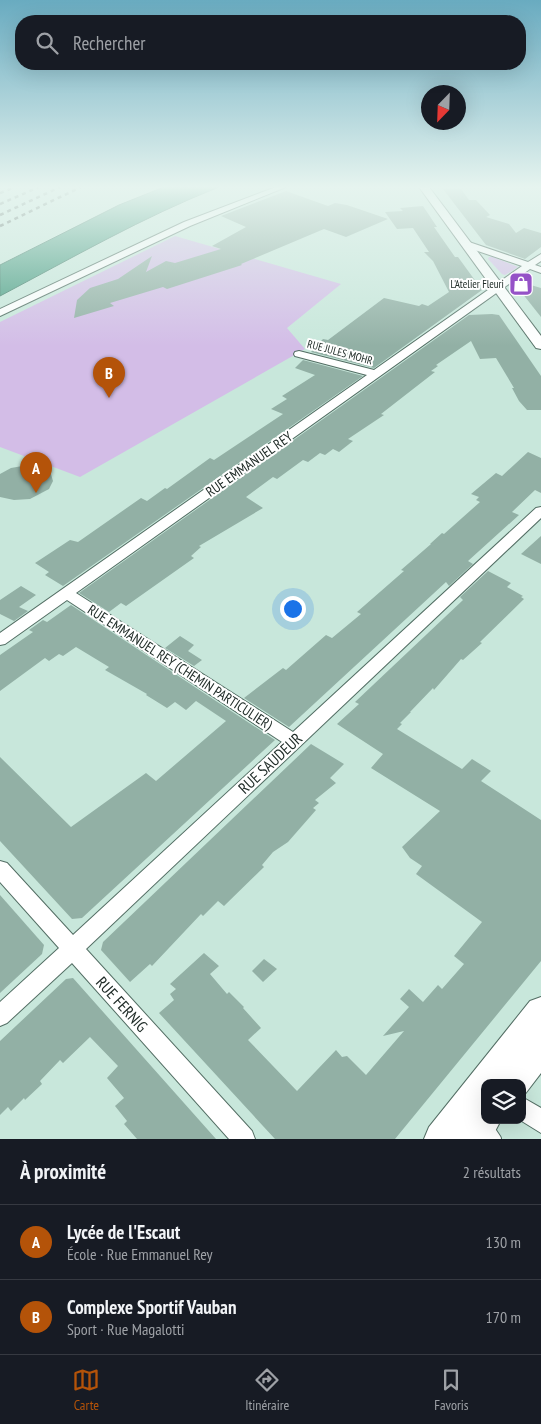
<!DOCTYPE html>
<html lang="fr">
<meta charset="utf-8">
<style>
:root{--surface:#171b24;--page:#242831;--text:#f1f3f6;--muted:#9ea1a6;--line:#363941;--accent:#b45309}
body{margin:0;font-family:"PT Sans Narrow",sans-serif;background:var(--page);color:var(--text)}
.controls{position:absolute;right:15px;bottom:15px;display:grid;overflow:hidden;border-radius:10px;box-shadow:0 5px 20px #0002}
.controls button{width:45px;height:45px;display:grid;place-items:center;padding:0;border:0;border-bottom:1px solid var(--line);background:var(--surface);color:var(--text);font:25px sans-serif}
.compass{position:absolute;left:421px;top:85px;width:45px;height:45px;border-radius:50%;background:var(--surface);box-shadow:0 5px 20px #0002;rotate:203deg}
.you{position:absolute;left:292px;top:608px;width:18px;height:18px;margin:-12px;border:4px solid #fff;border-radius:50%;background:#1a73e8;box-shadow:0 0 0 8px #1a73e833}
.badge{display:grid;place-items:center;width:32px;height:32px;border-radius:50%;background:var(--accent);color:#fff;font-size:16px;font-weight:700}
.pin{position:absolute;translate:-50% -41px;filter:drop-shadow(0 1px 2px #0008)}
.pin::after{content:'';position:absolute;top:26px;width:18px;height:15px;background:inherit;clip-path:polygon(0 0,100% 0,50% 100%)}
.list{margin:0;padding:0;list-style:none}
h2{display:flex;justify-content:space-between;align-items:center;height:65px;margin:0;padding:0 20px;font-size:21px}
h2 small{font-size:16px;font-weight:400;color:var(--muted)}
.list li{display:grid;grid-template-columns:32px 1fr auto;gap:15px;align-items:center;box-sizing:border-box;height:75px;padding:0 20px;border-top:1px solid var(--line)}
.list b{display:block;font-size:19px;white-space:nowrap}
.list p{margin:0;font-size:16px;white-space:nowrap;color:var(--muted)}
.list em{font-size:16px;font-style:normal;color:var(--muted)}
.icon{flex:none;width:28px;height:28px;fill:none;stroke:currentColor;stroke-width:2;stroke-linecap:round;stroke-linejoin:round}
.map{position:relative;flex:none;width:541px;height:1139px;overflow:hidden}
.search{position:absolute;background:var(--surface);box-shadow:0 5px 20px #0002;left:15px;right:15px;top:15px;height:55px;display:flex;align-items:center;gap:12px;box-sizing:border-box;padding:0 18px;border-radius:20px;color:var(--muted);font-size:19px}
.sheet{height:215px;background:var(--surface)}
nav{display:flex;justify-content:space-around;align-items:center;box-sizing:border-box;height:70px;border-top:1px solid var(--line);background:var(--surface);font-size:14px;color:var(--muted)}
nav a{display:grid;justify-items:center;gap:2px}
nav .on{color:var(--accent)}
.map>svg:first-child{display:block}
.green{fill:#d3bde7}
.water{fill:#4b9e84;stroke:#3e7c68}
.building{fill:#92b0a5}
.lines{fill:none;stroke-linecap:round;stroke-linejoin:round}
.service-casing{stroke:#536e64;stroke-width:12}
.minor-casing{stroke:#536e64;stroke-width:2}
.tertiary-casing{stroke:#536e64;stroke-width:2}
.secondary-casing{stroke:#536e64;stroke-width:2}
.service{stroke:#fff;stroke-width:10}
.minor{fill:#fff;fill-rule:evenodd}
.tertiary{fill:#fff;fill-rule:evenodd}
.secondary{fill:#fff;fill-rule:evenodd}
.rail{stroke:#52635d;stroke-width:2.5;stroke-dasharray:4 4;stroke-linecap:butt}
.labels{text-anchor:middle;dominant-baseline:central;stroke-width:4;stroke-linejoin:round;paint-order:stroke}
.far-poi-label{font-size:11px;fill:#202c28;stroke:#fff;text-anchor:end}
.far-street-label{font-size:11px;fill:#202c28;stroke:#fff}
.street-label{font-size:14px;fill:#202c28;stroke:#fff}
.near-street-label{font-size:16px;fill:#202c28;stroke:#fff}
</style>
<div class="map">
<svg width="541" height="1139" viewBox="0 0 541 1139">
<rect width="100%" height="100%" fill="#c8e7db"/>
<!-- green -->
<g class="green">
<polygon points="175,236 341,284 287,328 305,349 80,477 0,447 0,322"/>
<polygon points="489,257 493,257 518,267 505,275 502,274 488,259"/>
</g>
<!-- water -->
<path class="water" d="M164 187H219C143 217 72 258 0 296V265L119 205Z"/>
<!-- building -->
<g class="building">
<polygon points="443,189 461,189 469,200 476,200 490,215 486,217 509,224 516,233 524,228 541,233 541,247 525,259 486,245"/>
<polygon points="286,191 328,206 335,203 347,205 388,219 346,237 324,229 241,264 242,265 167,289 163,287 110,303 114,306 74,318 77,300 90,288 118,279 152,256 146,272 166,261 175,263 221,249 212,246 246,227 221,216"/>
<polygon points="423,206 437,227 434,227 455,257 458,257 482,290 374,368 311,352 323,339 328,340 384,298 419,306 422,304 428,306 449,292 433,261 424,252 429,252 413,228 397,229 385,212 403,211 400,208"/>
<polygon points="517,281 541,288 541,317 514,283"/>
<polygon points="492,314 499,315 541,376 541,410 527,410 519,401 512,388 514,388 496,358 480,359 471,341 436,365 438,366 431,371 435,372 381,414 384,415 348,439 353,441 339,452 333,449 325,455 320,453 308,462 303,460 277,479 273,477 246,497 263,508 199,546 201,547 191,556 194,558 126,606 121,603 109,612 79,593 469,315"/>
<polygon points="303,360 363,376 63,586 45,575 49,572 35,563 70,540 78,542 141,498 147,501 165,488 167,489 210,458 214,460 283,414 271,409 287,399 282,396 315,375 295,368"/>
<polygon points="528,452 541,458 541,493 535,490 512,512 519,515 468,561 473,564 449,586 446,582 289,727 244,698 283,668 286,670 326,635 332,638 361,614 357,612 404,571 401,570 431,544 430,544 442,533 444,534 480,502 476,500 479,497 471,494 496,473 502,476"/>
<polygon points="28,465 40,466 50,471 53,481 49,489 30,499 14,500 0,497 0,474 11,468"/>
<polygon points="541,536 541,564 521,554"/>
<polygon points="488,571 511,583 507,587 523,596 521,597 524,599 480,642 482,643 463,660 461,659 434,690 433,688 410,712 411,712 400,723 402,724 397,729 462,769 472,759 491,771 481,781 541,820 541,961 395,1139 275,1139 159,1013 174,1000 170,994 176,989 170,984 204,953 219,966 210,974 227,994 229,992 244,1007 243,1008 261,1028 248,1040 297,1091 336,1050 342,1057 347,1056 366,1075 404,1031 383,1036 409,1007 400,999 409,989 423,1002 438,985 442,989 464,964 454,956 482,922 416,874 422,866 410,858 402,847 440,811 371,768 383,754 337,724 359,704 355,702 463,600 460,597"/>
<polygon points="21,586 36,595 19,607 28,611 14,621 0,614 0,600"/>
<polygon points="71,605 275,740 82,918 72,919 0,841 0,757 71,827 146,773 156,781 226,721 196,701 186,710 175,702 167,708 146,695 147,694 105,670 109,667 76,647 63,656 59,654 49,661 45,658 0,691 0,655 33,632 29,630 43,620 47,622"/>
<polygon points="180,636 194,645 188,651 202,660 194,666 165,648"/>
<polygon points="311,744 344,764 330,778 336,783 315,800 319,803 313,808 316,810 288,842 273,852 262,865 264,867 224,906 218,901 203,916 201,914 152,966 150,964 130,982 101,950 103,942"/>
<polygon points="0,895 44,945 42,954 0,993"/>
<polygon points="264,959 277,969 263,982 252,971"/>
<polygon points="73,978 144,1058 216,1139 137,1139 124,1124 127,1121 115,1106 124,1098 107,1078 118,1066 90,1037 63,1063 60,1060 40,1081 42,1084 25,1100 24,1098 11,1111 8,1107 0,1115 0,1041 66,979"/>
</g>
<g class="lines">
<!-- service casing -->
<g class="service-casing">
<polyline id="service" points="488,1127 496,1139"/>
</g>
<!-- minor casing -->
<g class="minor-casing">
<g id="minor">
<polygon points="276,187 286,187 190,226 0,316 0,309 184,222"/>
<polygon points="463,242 469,242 528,262 541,254 541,261 535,265 541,267 541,273 530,269 76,593 293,732 536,508 541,507 541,518 86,949 252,1131 255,1139 229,1139 72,963 7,1023 0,1026 0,1002 59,948 0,882 0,861 7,863 73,935 282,742 67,600 5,644 0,645 0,633 367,375 295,356 294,354 295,352 299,351 374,370 522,266 463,246"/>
<polygon points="522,1097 541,1108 541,1133 520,1120 522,1120"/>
</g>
</g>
<!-- tertiary casing -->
<g class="tertiary-casing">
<polygon id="tertiary" points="419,187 429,187 541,336 541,349 536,348"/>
</g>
<!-- secondary casing -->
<g class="secondary-casing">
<polygon id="secondary" points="541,997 541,1073 525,1094 522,1096 522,1083 485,1083 485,1120 501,1120 491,1139 424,1139 429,1127 530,1001"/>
</g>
<!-- service -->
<use href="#service" class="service"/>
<!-- minor -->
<use href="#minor" class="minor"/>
<!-- tertiary -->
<use href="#tertiary" class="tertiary"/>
<!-- secondary -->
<use href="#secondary" class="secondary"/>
<!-- rail -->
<g class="rail">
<polyline points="0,193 15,187"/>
<polyline points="0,204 39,187"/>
<polyline points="0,215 60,187"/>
<polyline points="0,226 81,187"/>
</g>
</g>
<!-- sky -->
<linearGradient id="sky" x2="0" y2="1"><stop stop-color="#69abc0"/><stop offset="0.54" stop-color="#e6f4ef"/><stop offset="1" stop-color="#e6f4ef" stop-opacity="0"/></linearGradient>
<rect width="541" height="346" fill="url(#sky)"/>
<!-- icons -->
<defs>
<g id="shop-square" transform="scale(1.25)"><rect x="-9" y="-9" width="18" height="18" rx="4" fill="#9552c7" stroke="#fff"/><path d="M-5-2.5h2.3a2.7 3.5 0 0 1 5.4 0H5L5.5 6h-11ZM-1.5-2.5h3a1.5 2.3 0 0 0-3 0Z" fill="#fff"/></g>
</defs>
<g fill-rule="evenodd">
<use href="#shop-square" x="521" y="284"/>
</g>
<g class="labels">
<!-- far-poi labels -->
<g class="far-poi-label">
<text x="504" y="284">L'Atelier Fleuri</text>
</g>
<!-- far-street labels -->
<g class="far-street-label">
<text transform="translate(340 352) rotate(15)">RUE JULES MOHR</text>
</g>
<!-- street labels -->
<g class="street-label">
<text transform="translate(249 464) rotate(-35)">RUE EMMANUEL REY</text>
<text transform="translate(180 667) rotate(33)">RUE EMMANUEL REY (CHEMIN PARTICULIER)</text>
</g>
<!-- near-street labels -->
<g class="near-street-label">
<text transform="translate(270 763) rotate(-43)">RUE SAUDEUR</text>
<text transform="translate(122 1004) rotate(48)">RUE FERNIG</text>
</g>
</g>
</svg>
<div class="controls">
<button><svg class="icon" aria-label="layers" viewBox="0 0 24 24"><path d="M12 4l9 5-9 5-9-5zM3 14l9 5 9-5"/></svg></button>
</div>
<svg class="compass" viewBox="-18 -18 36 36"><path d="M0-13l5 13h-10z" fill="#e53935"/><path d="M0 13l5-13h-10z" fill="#9ea1a6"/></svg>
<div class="you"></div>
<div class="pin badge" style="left:36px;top:493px">A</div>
<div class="pin badge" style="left:109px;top:398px">B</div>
<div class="search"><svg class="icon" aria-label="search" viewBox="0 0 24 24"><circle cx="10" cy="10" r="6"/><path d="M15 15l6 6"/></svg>Rechercher</div>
</div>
<section class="sheet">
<h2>À proximité<small>2 résultats</small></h2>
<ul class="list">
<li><span class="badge">A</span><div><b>Lycée de l'Escaut</b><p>École · Rue Emmanuel Rey</p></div><em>130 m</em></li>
<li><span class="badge">B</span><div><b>Complexe Sportif Vauban</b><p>Sport · Rue Magalotti</p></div><em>170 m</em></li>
</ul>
</section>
<nav>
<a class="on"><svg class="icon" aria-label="map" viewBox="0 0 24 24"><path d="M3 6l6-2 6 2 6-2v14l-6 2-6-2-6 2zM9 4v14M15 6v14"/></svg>Carte</a>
<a><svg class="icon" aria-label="directions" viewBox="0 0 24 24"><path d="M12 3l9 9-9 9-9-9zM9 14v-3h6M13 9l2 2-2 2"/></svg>Itinéraire</a>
<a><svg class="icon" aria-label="saved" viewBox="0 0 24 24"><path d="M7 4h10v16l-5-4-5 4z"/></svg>Favoris</a>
</nav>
